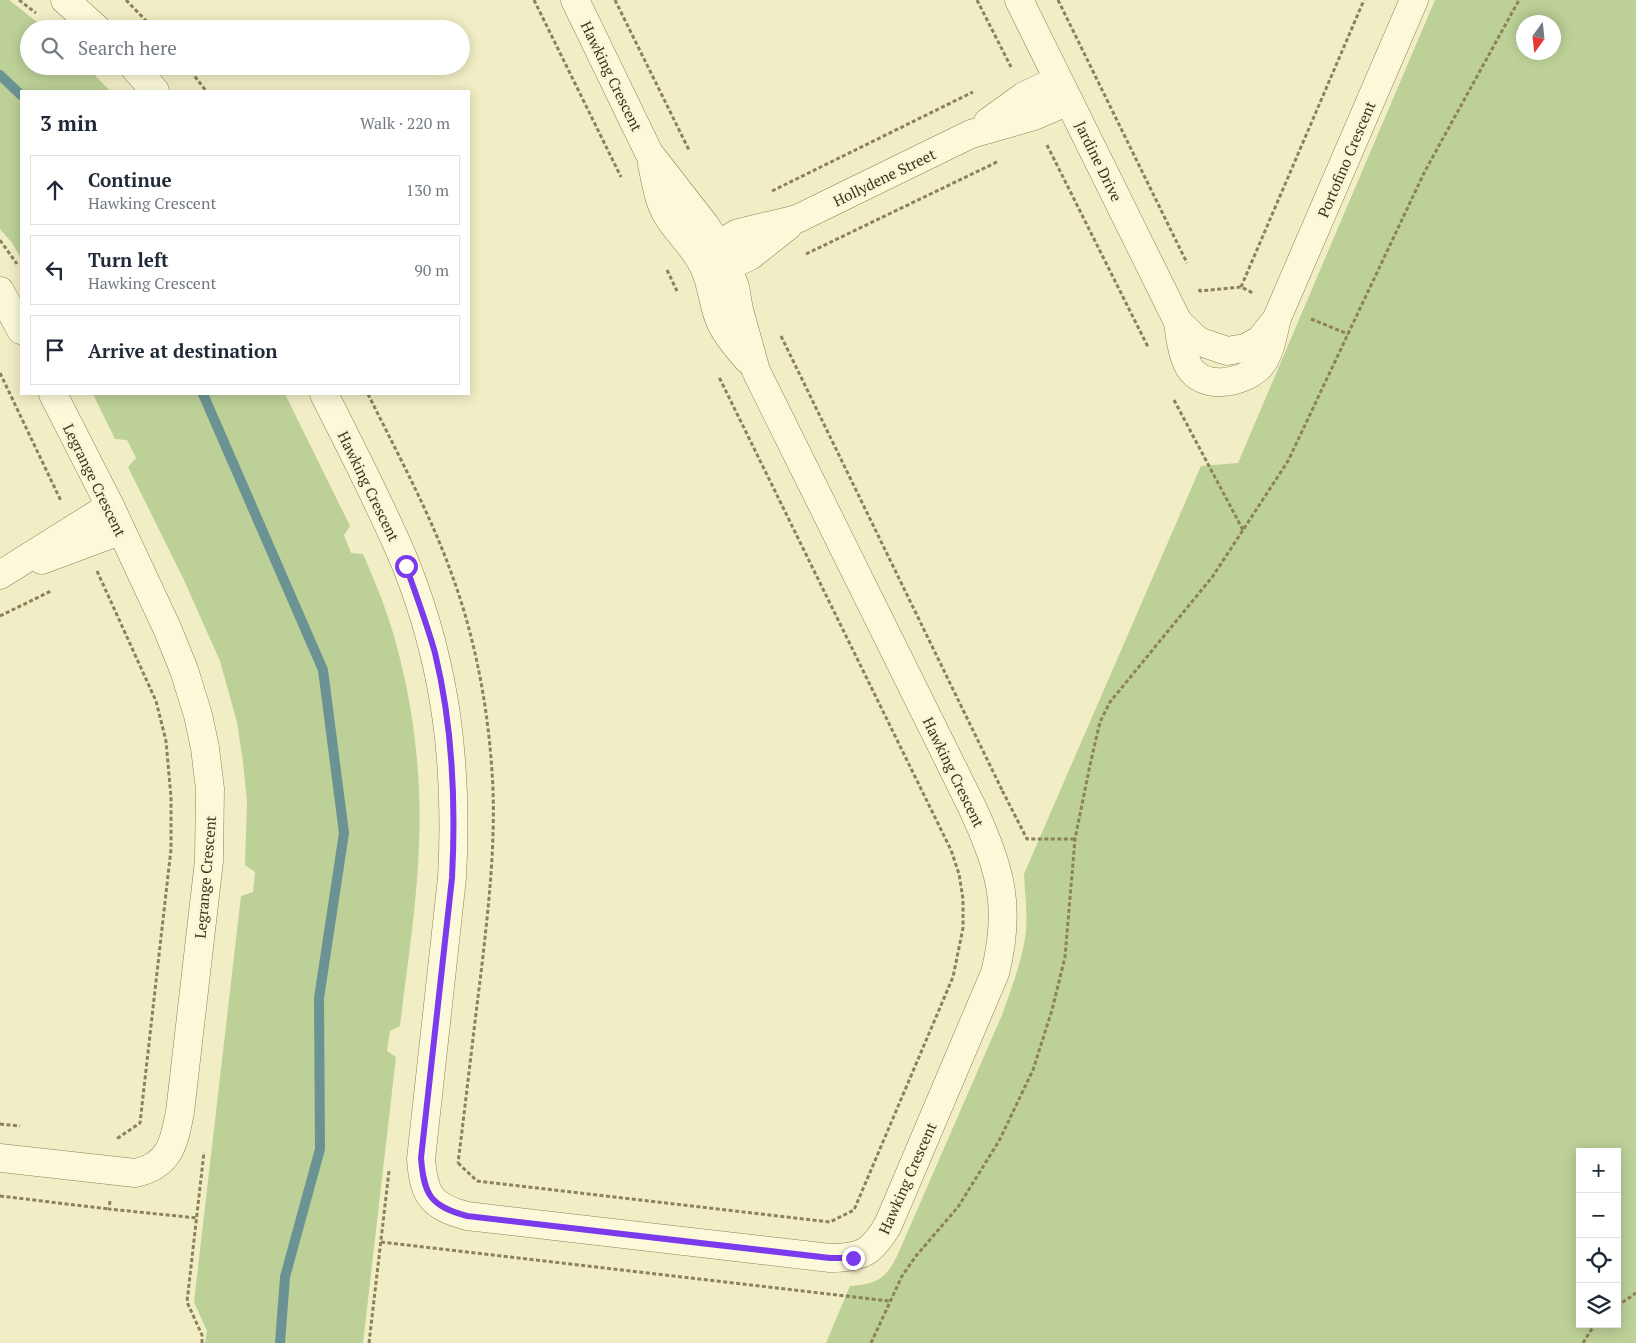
<!DOCTYPE html>
<meta charset="utf-8">
<style>
:root{--surface:#fff;--page:#f2f2f3;--text:#1f2937;--muted:#747a83;--line:#e0e1e3}
body{margin:0;font-family:"PT Serif",serif;background:var(--page);color:var(--text)}
.controls{position:absolute;right:15px;bottom:15px;display:grid;overflow:hidden;border-radius:0px;box-shadow:0 2px 12px #0003}
.controls button{width:45px;height:45px;display:grid;place-items:center;padding:0;border:0;border-bottom:1px solid var(--line);background:var(--surface);color:var(--text);font:25px sans-serif}
.compass{position:absolute;left:1516px;top:15px;width:45px;height:45px;border-radius:50%;background:var(--surface);box-shadow:0 2px 12px #0003;rotate:195deg}
.stop{position:absolute;width:15px;height:15px;margin:-11px;border:4px solid #7c3aed;border-radius:50%;background:#fff}
.stop.end{background:#7c3aed;border-color:#fff;box-shadow:0 1px 5px #0008}
.list{margin:0;padding:0;list-style:none}
h2{display:flex;justify-content:space-between;align-items:center;height:65px;margin:0;padding:0 20px;font-size:21px}
h2 small{font-size:16px;font-weight:400;color:var(--muted)}
.list li{display:grid;grid-template-columns:32px 1fr auto;gap:15px;align-items:center;box-sizing:border-box;height:70px;margin:0 10px 10px;padding:0 10px;border:1px solid var(--line);border-radius:0px}
.list b{display:block;font-size:19px;white-space:nowrap}
.list p{margin:0;font-size:16px;white-space:nowrap;color:var(--muted)}
.list em{font-size:16px;font-style:normal;color:var(--muted)}
.icon{flex:none;width:28px;height:28px;fill:none;stroke:currentColor;stroke-width:2;stroke-linecap:round;stroke-linejoin:round}
.map{position:relative;flex:none;width:1636px;height:1343px;overflow:hidden}
.search{position:absolute;background:var(--surface);box-shadow:0 2px 12px #0003;left:20px;top:20px;width:450px;height:55px;display:flex;align-items:center;gap:12px;box-sizing:border-box;padding:0 18px;border-radius:28px;color:var(--muted);font-size:19px}
.panel{position:absolute;background:var(--surface);box-shadow:0 2px 12px #0003;left:20px;top:90px;width:450px;height:305px;border-radius:0px}
.map>svg:first-child{display:block}
.green{fill:#bcd097;fill-rule:evenodd}
.lines{fill:none;stroke-linecap:round;stroke-linejoin:round}
.stream{stroke:#6c9393;stroke-width:10}
.street-casing{stroke:#8d8159;stroke-width:29}
.path{stroke:#8d8159;stroke-width:3;stroke-dasharray:4 2.5;stroke-linecap:butt}
.street{stroke:#fbf9d9;stroke-width:28}
.route{stroke:#7c3aed;stroke-width:6}
.labels{text-anchor:middle;dominant-baseline:central;stroke-width:5;stroke-linejoin:round;paint-order:stroke}
.street-label{font-size:15px;fill:#3c341e;stroke:#f8f6d5}
</style>
<div class="map">
<svg width="1636" height="1343" viewBox="0 0 1636 1343">
<rect width="100%" height="100%" fill="#f1eec5"/>
<!-- green -->
<g class="green">
<polygon points="0,0 9,0 46,29 29,29 29,66 86,66 110,91 21,91 21,258 12,243 0,229"/>
<path d="M1435 0H1636V1343H826L850 1286C877 1284 886 1279 898 1254L1002 1015C1010 992 1019 969 1024 944 1029 922 1025 897 1024 874L1201 466 1238 463ZM1554 22V52H1524V22ZM1580 1152H1617V1324H1580Z"/>
<path d="M93 394H285L350 526 344 535 351 553 363 554C376 584 389 615 397 647 414 710 422 779 419 845 417 905 407 966 400 1026L390 1031 387 1051 396 1057 363 1343H205L207 1331 194 1302 241 896 253 892 255 872 245 865 247 801 243 762 237 722 220 661 183 578 128 467 136 458 127 440 115 439Z"/>
</g>
<g class="lines">
<!-- stream -->
<g class="stream">
<polyline points="0,75 21,95"/>
<polyline points="203,394 323,670 344,833 319,998 320,1149 285,1277 280,1343"/>
</g>
<!-- street casing -->
<g class="street-casing">
<g id="street">
<polyline points="65,0 97,29"/>
<path d="M1019 0 1178 322C1180 337 1182 354 1189 367 1203 390 1240 384 1258 368 1270 357 1273 334 1277 318L1414 0"/>
<polyline points="133,66 155,91"/>
<polyline points="988,122 1024,96 1058,80"/>
<path d="M652 164C656 182 658 200 667 215 678 233 694 246 703 265 713 284 712 305 721 323 727 337 739 349 748 360"/>
<polyline points="702,263 718,245 738,233 797,219 971,134 1034,116 1069,101"/>
<polyline points="708,263 733,264 750,256 788,226"/>
<polyline points="0,291 21,330"/>
<polyline points="1178,322 1198,341 1227,351 1245,348 1260,340 1275,321"/>
<path d="M324 394C352 450 382 507 406 565 447 668 458 768 452 878L421 1159C424 1196 431 1206 467 1216L830 1258C863 1258 872 1252 888 1225L995 973C1012 906 1000 867 972 807L756 371 739 310 735 287 718 245 705 225 649 153 575 0"/>
<polyline points="42,560 120,531"/>
<polyline points="0,575 110,506"/>
<path d="M0 1158 135 1173C170 1166 174 1143 180 1112L209 861 210 789 205 748 198 715 184 670 167 628 110 506 53 394"/>
</g>
</g>
<!-- path -->
<g class="path">
<polyline points="19,0 36,13"/>
<polyline points="126,0 154,29"/>
<polyline points="534,0 621,177"/>
<polyline points="615,0 689,150"/>
<polyline points="977,0 1011,67"/>
<polyline points="1058,0 1187,263"/>
<polyline points="95,66 103,75"/>
<polyline points="187,66 206,91"/>
<polyline points="1047,145 1148,347"/>
<polyline points="772,191 973,92"/>
<polyline points="0,240 17,264"/>
<polyline points="806,254 999,161"/>
<polyline points="667,270 677,291"/>
<polyline points="1241,287 1364,0"/>
<polyline points="1199,289 1200,291 1241,287 1253,293"/>
<polyline points="1311,319 1348,334"/>
<polyline points="781,336 1003,792"/>
<polyline points="0,373 61,501"/>
<path d="M368 394C397 453 430 513 452 575 477 643 490 718 493 790 495 851 488 912 481 973 473 1036 466 1100 458 1163"/>
<polyline points="1174,400 1243,530"/>
<polyline points="97,571 156,701 166,741 171,797 171,849 140,1123 118,1138 117,1140"/>
<polyline points="0,616 51,591"/>
<polyline points="1002,793 1003,792 1027,839 1075,839"/>
<polyline points="0,1124 20,1126"/>
<polyline points="458,1163 477,1181 830,1222 854,1210 953,977 963,928 963,899 959,874 951,850 719,377"/>
<polyline points="0,1196 109,1209"/>
<polyline points="110,1201 109,1209 197,1218"/>
<polyline points="381,1242 889,1301"/>
<polyline points="1617,1306 1636,1293"/>
<polyline points="202,1343 202,1335 187,1302 204,1152"/>
<polyline points="369,1343 389,1171"/>
<polyline points="871,1343 902,1276 916,1256 958,1207 999,1141 1033,1070 1052,1010 1065,957 1075,839 1090,765 1100,722 1110,702 1213,576 1288,461 1425,171 1519,0"/>
<polyline points="1583,1343 1591,1330 1597,1324"/>
</g>
<!-- street -->
<use href="#street" class="street"/>
</g>
<g class="lines">
<!-- route -->
<path class="route" d="M406 566C416 595 427 624 435 653 453 727 456 802 452 878L421 1158C424 1196 431 1206 467 1216L830 1258H853"/>
</g>
<g class="labels">
<!-- street labels -->
<g class="street-label">
<text transform="translate(612 76) rotate(64)">Hawking Crescent</text>
<text transform="translate(1346 159) rotate(-67)">Portofino Crescent</text>
<text transform="translate(1099 161) rotate(64)">Jardine Drive</text>
<text transform="translate(884 177) rotate(-26)">Hollydene Street</text>
<text transform="translate(95 480) rotate(64)">Legrange Crescent</text>
<text transform="translate(369 486) rotate(64)">Hawking Crescent</text>
<text transform="translate(954 772) rotate(64)">Hawking Crescent</text>
<text transform="translate(205 877) rotate(-85)">Legrange Crescent</text>
<text transform="translate(907 1178) rotate(-66)">Hawking Crescent</text>
</g>
</g>
</svg>
<div class="controls">
<button>+</button>
<button>−</button>
<button><svg class="icon" aria-label="locate" viewBox="0 0 24 24"><circle cx="12" cy="12" r="6"/><path d="M12 2v4M12 18v4M2 12h4M18 12h4"/></svg></button>
<button><svg class="icon" aria-label="layers" viewBox="0 0 24 24"><path d="M12 4l9 5-9 5-9-5zM3 14l9 5 9-5"/></svg></button>
</div>
<svg class="compass" viewBox="-18 -18 36 36"><path d="M0-13l5 13h-10z" fill="#e53935"/><path d="M0 13l5-13h-10z" fill="#747a83"/></svg>
<div class="stop" style="left:406px;top:566px"></div>
<div class="stop end" style="left:853px;top:1258px"></div>
<div class="search"><svg class="icon" aria-label="search" viewBox="0 0 24 24"><circle cx="10" cy="10" r="6"/><path d="M15 15l6 6"/></svg>Search here</div>
<section class="panel">
<h2>3 min<small>Walk · 220 m</small></h2>
<ul class="list">
<li><svg class="icon" aria-label="ahead" viewBox="0 0 24 24"><path d="M12 20V5M6 11l6-6 6 6"/></svg><div><b>Continue</b><p>Hawking Crescent</p></div><em>130 m</em></li>
<li><svg class="icon" aria-label="left" viewBox="0 0 24 24"><path d="M17 20v-9H6M10 6l-5 5 5 5"/></svg><div><b>Turn left</b><p>Hawking Crescent</p></div><em>90 m</em></li>
<li><svg class="icon" aria-label="arrive" viewBox="0 0 24 24"><path d="M6 21V4h12l-3 4 3 4H6"/></svg><div><b>Arrive at destination</b></div></li>
</ul>
</section>
</div>
